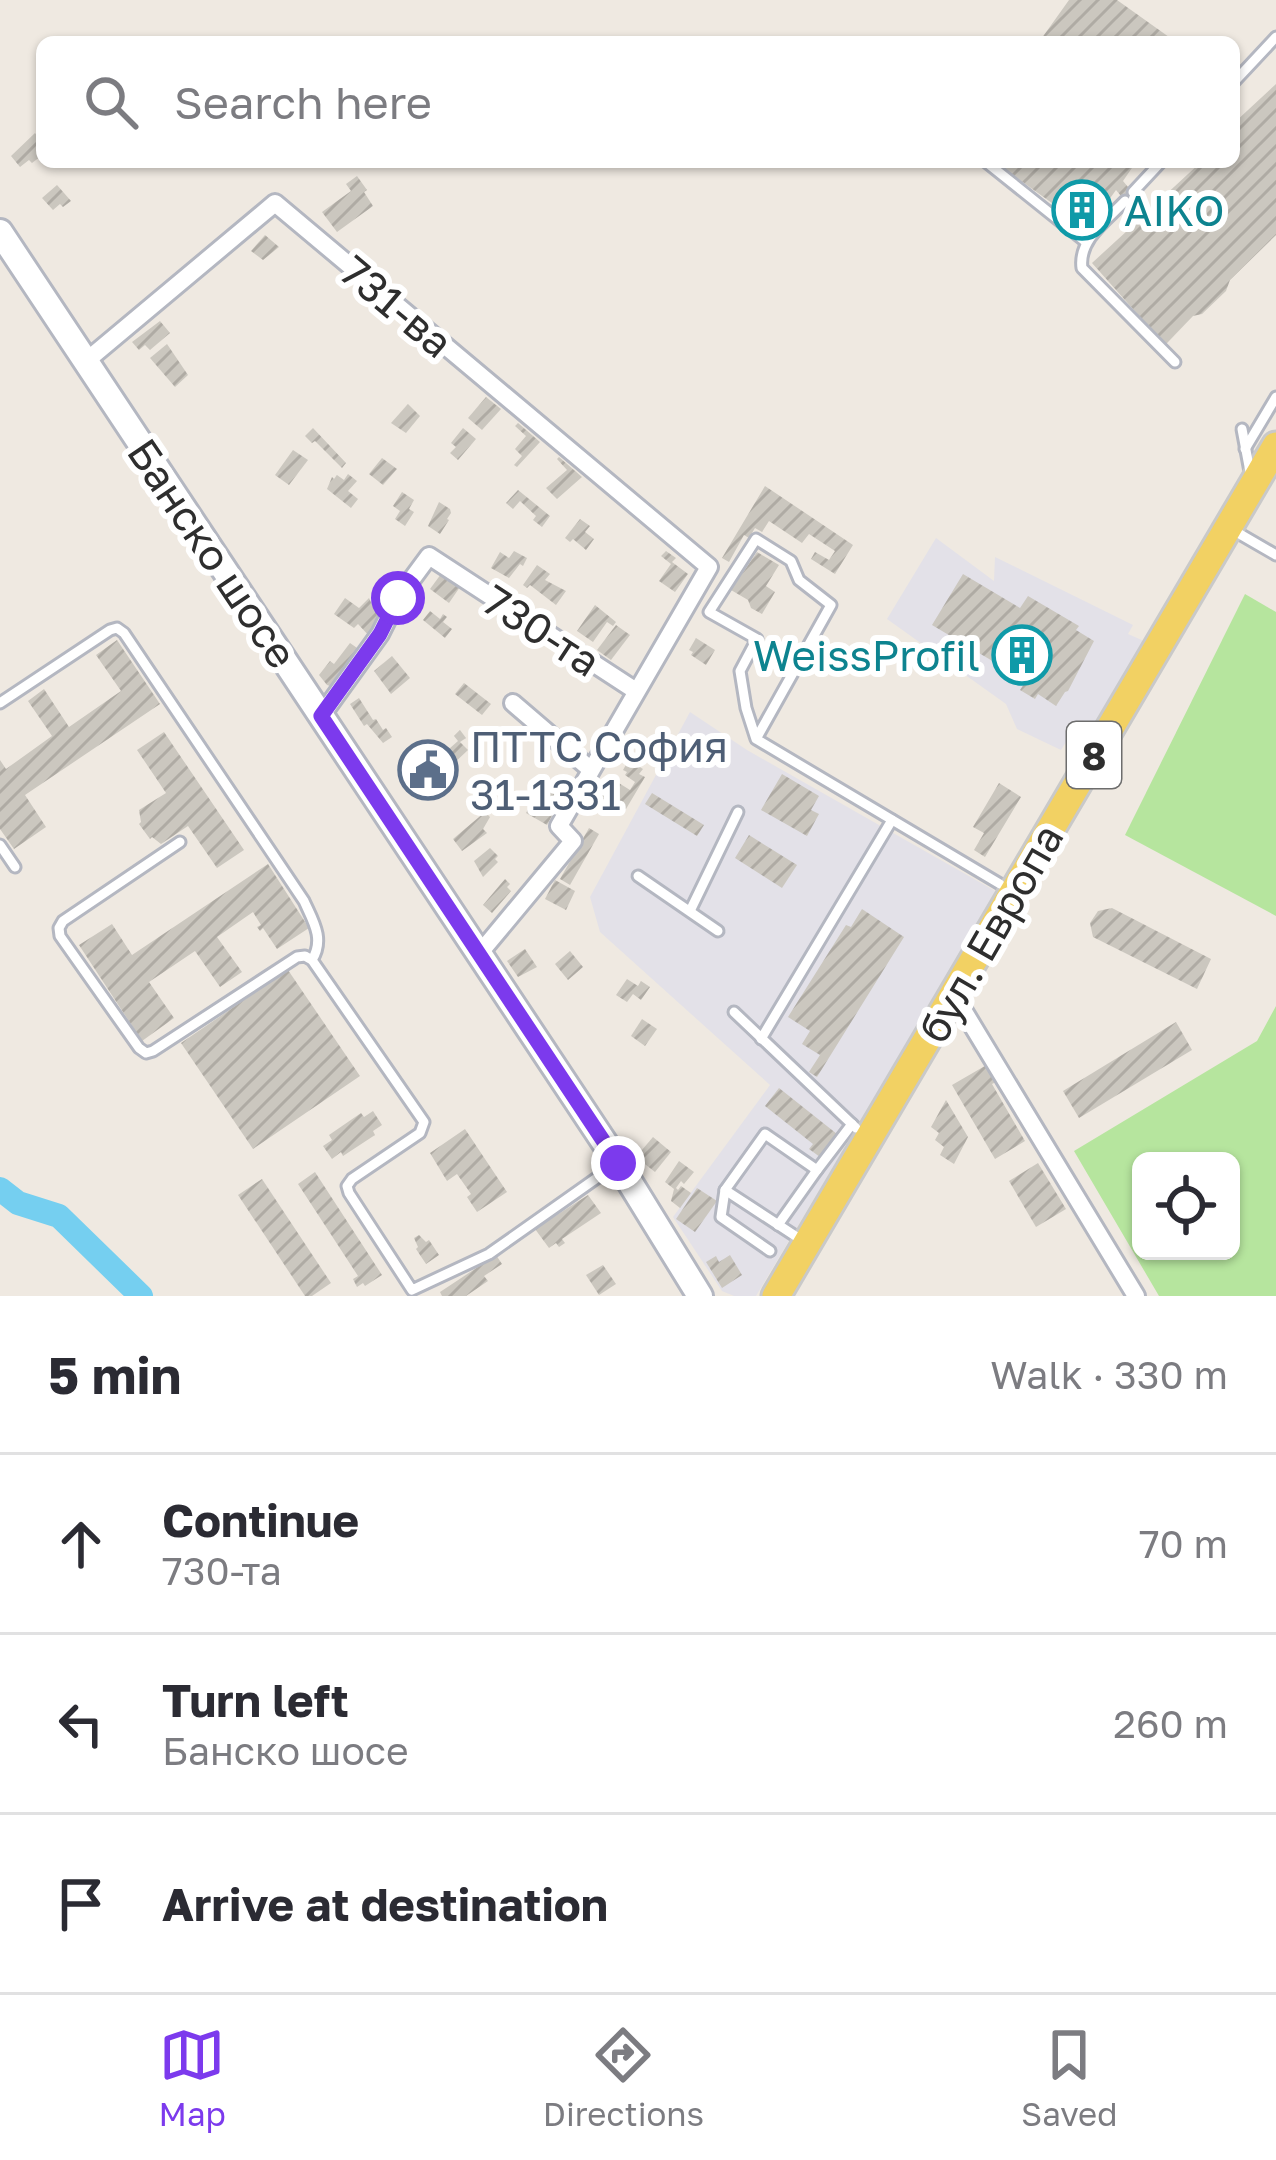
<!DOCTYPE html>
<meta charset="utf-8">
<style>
:root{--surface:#fff;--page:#f7f7f7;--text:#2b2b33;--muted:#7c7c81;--line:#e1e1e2;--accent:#7c3aed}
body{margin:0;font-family:"Golos Text",sans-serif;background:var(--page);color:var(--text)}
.controls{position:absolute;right:36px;bottom:36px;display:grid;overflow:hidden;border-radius:18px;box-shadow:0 3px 9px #0004}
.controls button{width:108px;height:108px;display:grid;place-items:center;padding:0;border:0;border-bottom:3px solid var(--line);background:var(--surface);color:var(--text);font:60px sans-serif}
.stop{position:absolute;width:36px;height:36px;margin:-27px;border:9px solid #7c3aed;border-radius:50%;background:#fff}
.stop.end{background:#7c3aed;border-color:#fff;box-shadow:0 3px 12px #0008}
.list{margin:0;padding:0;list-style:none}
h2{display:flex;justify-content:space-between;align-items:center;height:156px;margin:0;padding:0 48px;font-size:51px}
h2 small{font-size:39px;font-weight:400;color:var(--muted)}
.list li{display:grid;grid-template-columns:78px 1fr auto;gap:36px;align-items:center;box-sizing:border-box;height:180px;padding:0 48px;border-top:3px solid var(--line)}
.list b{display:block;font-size:45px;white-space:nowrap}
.list p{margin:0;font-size:39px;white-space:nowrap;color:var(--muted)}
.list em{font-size:39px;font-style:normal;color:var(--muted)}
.icon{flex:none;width:66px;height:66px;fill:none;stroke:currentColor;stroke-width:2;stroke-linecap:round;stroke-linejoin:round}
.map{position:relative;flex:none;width:1276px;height:1296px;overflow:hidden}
.search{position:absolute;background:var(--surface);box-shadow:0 3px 9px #0004;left:36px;right:36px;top:36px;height:132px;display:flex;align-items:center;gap:30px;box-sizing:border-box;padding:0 42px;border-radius:18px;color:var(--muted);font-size:45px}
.sheet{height:696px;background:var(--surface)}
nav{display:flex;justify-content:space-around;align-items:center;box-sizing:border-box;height:168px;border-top:3px solid var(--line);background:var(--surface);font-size:33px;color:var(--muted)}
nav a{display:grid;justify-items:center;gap:6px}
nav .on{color:var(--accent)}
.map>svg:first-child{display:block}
.industrial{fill:#e3e1e8}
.grass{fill:#b6e59e;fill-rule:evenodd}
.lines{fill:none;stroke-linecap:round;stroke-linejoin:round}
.river{stroke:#75cff0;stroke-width:24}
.building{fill:url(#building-hatch)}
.lane-casing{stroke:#b4b7c1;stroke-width:15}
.street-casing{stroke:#b4b7c1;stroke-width:22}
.secondary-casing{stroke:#b4b7c1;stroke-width:30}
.primary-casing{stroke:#c9c9c9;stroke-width:33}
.lane{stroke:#fff;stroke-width:9}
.street{stroke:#fff;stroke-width:16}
.secondary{stroke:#fff;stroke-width:24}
.primary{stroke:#f2d163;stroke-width:27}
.route{stroke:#7c3aed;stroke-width:15}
.labels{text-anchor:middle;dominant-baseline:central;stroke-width:12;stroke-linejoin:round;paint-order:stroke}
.shield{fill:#fff;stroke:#6d6d6d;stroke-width:3}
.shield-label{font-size:39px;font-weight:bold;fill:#2e2e2e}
.culture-label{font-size:42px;fill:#0d838f;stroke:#fff;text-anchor:start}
.street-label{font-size:42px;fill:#2e2e2e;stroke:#fff}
.service-label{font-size:42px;fill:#4e5e75;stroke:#fff;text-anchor:start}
</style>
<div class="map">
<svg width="1276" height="1296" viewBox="0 0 1276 1296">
<defs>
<pattern id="building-hatch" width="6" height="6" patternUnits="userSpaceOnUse" patternTransform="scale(3)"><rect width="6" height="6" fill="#cbc7bf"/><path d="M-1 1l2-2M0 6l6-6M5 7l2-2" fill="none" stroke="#afaba4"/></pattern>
</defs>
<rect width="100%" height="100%" fill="#efe9e1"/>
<!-- industrial -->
<g class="industrial">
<polygon points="936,538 994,581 995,557 1133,625 1128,634 1144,641 1082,747 1068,739 1061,750 1017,729 1006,704 887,619"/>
<polygon points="690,712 747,750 997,892 756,1296 734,1296 722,1291 673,1217 770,1085 600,932 590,897"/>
</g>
<!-- grass -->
<g class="grass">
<polygon points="1245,594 1276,612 1276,916 1125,835"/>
<path d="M1276 1006V1296H1159L1074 1151 1257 1041ZM1231 1161V1251H1141V1161Z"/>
</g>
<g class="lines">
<!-- river -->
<polyline class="river" points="0,1189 18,1203 59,1216 141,1296"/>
</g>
<!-- building -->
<g class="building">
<polygon points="1069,0 1117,0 1176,42 1039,42"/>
<polygon points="1276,84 1276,235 1230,280 1226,291 1202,314 1193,316 1165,345 1092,263 1140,219 1116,190 1088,229 995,162 1136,162 1123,181 1148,211 1201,162 1234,162 1234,123"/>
<polygon points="35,133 42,142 42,155 32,163 29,160 20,167 11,156"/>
<polygon points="357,176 367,190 364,192 373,206 337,232 322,212 351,191 346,184"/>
<polygon points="57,185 71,201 63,207 60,204 53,210 42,198"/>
<polygon points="265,235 279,247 263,260 251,251"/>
<polygon points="160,321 170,333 150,350 145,345 139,350 132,342"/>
<polygon points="167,344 188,375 175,387 150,358"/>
<polygon points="486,397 501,409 482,430 468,418"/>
<polygon points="408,404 420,416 406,433 391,423"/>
<polygon points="518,423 540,442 517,467 514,465 522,456 515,449 526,436 515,426"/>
<polygon points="313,428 346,463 342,468 315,441 312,443 305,436"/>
<polygon points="463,428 476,439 458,460 450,453 456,447 451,443"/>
<polygon points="293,450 308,460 289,485 275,475"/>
<polygon points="559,457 582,477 557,499 546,488 567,470 557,459"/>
<polygon points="382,458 397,469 383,485 369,474"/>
<polygon points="348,474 357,481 348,491 358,499 351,508 327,489 332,477 334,479 337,475 344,480"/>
<polygon points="765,486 853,545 835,574 811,559 815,552 829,560 835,551 809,534 802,543 769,521 762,532 755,528 749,538 744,535 729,562 722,558"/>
<polygon points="518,490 550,516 542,527 533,520 536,516 520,501 513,509 506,503"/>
<polygon points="402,492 414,500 409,509 414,512 405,526 395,519 400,511 393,506"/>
<polygon points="439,502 450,509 451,513 447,519 449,520 440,534 428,526"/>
<polygon points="580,519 590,526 585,532 594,539 586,550 573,539 570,542 565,538"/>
<polygon points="514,551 527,558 523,566 520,564 509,578 491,568 500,552 509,558"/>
<polygon points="666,551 676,558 672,562 688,574 675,592 659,581 671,564 661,556"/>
<polygon points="757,552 779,565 766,586 775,592 762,614 751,608 748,600 731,590"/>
<polygon points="537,565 550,574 545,580 566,591 556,605 530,585 527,588 523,585"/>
<polygon points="441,574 460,587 449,603 430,589"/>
<polygon points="963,574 1020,608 1028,596 1079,626 1076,630 1094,641 1068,691 1065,692 1056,706 1038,694 1035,699 1020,690 1026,681 932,625"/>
<polygon points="345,598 359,608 369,598 379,619 371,638 358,624 354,628 334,614"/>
<polygon points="595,605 616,622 613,626 607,622 593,642 577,631"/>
<polygon points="430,611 440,619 443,614 447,617 443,622 452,629 445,638 423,620"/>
<polygon points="616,625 630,635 611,660 597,650"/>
<polygon points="696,638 715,650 706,665 691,655 693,652 689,650"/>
<polygon points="117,640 160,704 25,795 46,827 14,849 0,829 0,760 6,769 52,736 28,701 44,689 69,727 121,691 96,655"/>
<polygon points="350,643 360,650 330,686 327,685 319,675 330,661 334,664"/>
<polygon points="392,656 410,678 391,694 374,671"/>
<polygon points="464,683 491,704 482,715 455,694"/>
<polygon points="359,698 373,720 376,719 383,730 386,728 392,737 383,743 367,724 364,726 350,704"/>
<polygon points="460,730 466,738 460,742 468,750 451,766 441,756 458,741 454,736"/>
<polygon points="164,732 244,850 217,868 188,826 161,844 152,837 150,839 139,824 141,822 139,810 166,793 137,750"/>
<polygon points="636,752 640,755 635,764 643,769 639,774 645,777 626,809 618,805 620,801 617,799 616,801 611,799 609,802 594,794 602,779 611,784 614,780 630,790 635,782 625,775 627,772 623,770 631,756 633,758"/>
<polygon points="782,774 819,796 811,810 819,814 807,836 761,810"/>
<polygon points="542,783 563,795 547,825 526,813"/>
<polygon points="999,783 1021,797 985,857 974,850 984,833 973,827"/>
<polygon points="652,793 704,825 697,836 645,804"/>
<polygon points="485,812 490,817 483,829 487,833 462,851 453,839"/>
<polygon points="589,828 599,834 570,885 560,879"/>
<polygon points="749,835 797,865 782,888 735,858"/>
<polygon points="490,848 498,856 495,859 498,862 483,877 474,861"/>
<polygon points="268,864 309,928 277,949 263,928 260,931 257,927 261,925 253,912 217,937 242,972 220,987 195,951 149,982 174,1018 142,1041 79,945 112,924 132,955"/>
<polygon points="505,879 510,884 507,887 511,891 492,913 483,905"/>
<polygon points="555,880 575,891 566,910 545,899"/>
<polygon points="1112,908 1211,959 1197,989 1093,937 1090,923 1098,911"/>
<polygon points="862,909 904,937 817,1077 809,1072 820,1055 802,1044 810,1031 788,1017 846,925 851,927"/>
<polygon points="525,949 537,967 518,977 507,961"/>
<polygon points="570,951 583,967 568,980 555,964"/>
<polygon points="288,970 360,1076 253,1149 181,1043"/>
<polygon points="627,979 638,986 641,981 650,987 641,1000 633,994 627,1002 616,995"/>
<polygon points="642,1019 657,1029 645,1046 631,1036"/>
<polygon points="1176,1022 1192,1050 1079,1118 1063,1091"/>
<polygon points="990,1063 1000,1080 992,1084 1025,1141 995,1159 952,1085"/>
<polygon points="779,1088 837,1134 820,1157 809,1149 813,1144 765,1106"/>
<polygon points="946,1100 968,1137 954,1164 940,1155 944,1147 935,1140 939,1133 931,1127"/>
<polygon points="373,1111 382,1125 373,1131 375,1135 343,1156 341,1152 332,1159 323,1146 332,1140 329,1135 361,1113 364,1117"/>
<polygon points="465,1129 507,1192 477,1212 467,1197 471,1194 457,1174 447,1181 430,1153"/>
<polygon points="653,1137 671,1152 655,1172 636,1157"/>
<polygon points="679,1161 694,1172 684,1184 681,1181 676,1188 678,1190 681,1186 691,1193 680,1208 671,1201 674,1189 665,1182"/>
<polygon points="1038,1163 1066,1209 1036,1227 1009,1181"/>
<polygon points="315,1172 382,1275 365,1286 363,1283 357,1287 353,1279 358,1276 298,1184"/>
<polygon points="262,1179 331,1283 312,1296 305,1296 238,1195"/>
<polygon points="697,1188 717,1201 695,1232 676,1219"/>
<polygon points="588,1195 601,1213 562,1239 565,1243 559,1247 556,1243 549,1248 535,1229"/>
<polygon points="419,1235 426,1242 429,1240 439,1255 426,1264 416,1249 418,1247 414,1238"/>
<polygon points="496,1255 502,1264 484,1276 488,1281 466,1296 442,1296 440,1292"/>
<polygon points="730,1255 742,1275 722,1288 706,1262 716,1256 719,1262"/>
<polygon points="603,1265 616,1284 599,1295 586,1275"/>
</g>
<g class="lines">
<!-- lane casing -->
<g class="lane-casing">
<g id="lane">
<polyline points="1234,82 1276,37"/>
<polyline points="986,162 1086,242"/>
<polyline points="1133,192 1161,162"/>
<path d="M1125 201C1107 220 1078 240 1082 268L1175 362"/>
<polyline points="1242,429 1251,477"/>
<polyline points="1245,449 1276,397"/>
<polyline points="1238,533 1276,555"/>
<path d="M0 703 110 630 117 628 124 633 304 901C313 921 325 939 312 960"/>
<polyline points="756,739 831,605 799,580 791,561 756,539 709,612 757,639 740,671 746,708 756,739 1000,884"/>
<polyline points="180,842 63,921 59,928 60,936 139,1048 146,1053 153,1051 297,957 305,956 312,960 424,1122 420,1133 352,1179 347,1186 349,1193 412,1290 489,1254 618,1163"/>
<polyline points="0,845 15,867"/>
<polyline points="638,876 718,931"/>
<polyline points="690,911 738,812"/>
<polyline points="734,1012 856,1128"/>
<polyline points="761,1039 892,820"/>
<polyline points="725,1190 803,1241"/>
<polyline points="778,1225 817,1170"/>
<polyline points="770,1251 721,1217 725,1190 765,1134 817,1170 852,1124"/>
</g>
</g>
<!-- street casing -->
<g class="street-casing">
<g id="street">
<polyline points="85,362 275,203 709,567 559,826 573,841 479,954"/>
<polyline points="513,703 590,769"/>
<polyline points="321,716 380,634 398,598 429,556 636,691"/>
<polyline points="960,1005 1136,1296"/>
</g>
</g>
<!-- secondary casing -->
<g class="secondary-casing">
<polyline id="secondary" points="0,232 618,1163 700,1296"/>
</g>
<!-- primary casing -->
<g class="primary-casing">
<polyline id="primary" points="776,1296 1276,446"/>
</g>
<!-- lane -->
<use href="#lane" class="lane"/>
<!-- street -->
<use href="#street" class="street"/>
<!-- secondary -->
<use href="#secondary" class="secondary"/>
<!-- primary -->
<use href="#primary" class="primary"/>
</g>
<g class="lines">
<!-- route -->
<polyline class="route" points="398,598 380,634 321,716 618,1163"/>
</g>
<!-- icons -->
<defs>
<g id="building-ring" transform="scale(3)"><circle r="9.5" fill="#fff" stroke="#0f9aa8" stroke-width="1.5"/><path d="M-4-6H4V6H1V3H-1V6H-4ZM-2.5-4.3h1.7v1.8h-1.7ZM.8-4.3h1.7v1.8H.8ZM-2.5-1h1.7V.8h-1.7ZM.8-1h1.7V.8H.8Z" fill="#0f9aa8"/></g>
<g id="civic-ring" transform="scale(3)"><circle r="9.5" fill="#fff" stroke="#5c6f8a" stroke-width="1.5"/><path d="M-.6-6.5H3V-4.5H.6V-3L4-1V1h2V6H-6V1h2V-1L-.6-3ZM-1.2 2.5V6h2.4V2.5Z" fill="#5c6f8a"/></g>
</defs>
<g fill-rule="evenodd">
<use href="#building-ring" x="1082" y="210"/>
<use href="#building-ring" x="1022" y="655"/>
<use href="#civic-ring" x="428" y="770"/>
</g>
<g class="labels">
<!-- shield labels -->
<rect class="shield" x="1067" y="722" width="54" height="66" rx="9"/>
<g class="shield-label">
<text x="1094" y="755">8</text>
</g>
<!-- culture labels -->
<g class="culture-label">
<text x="1124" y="210">AIKO</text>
<text x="980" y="655" text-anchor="end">WeissProfil</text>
</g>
<!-- street labels -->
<g class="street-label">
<text transform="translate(397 306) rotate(40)">731-ва</text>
<text transform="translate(213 553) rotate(56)">Банско шосе</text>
<text transform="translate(542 630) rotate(33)">730-та</text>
<text transform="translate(990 933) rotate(-60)">бул. Европа</text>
</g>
<!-- service labels -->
<g class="service-label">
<text x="470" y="746">ПТТС София<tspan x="470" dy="48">31-1331</tspan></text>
</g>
</g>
</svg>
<div class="controls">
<button><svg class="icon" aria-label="locate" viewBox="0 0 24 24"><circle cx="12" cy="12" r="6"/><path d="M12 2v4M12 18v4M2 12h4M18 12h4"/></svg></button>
</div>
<div class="stop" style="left:398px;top:598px"></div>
<div class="stop end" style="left:618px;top:1163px"></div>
<div class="search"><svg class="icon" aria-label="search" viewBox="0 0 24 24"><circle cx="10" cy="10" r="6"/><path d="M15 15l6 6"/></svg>Search here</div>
</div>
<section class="sheet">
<h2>5 min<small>Walk · 330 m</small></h2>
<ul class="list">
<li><svg class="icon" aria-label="ahead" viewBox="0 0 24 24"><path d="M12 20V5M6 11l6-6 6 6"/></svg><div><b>Continue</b><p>730-та</p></div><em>70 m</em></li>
<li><svg class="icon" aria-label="left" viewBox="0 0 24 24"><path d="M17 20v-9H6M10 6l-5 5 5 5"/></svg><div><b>Turn left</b><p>Банско шосе</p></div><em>260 m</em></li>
<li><svg class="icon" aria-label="arrive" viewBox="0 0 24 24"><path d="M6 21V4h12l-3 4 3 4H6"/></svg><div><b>Arrive at destination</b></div></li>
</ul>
</section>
<nav>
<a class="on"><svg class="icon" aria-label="map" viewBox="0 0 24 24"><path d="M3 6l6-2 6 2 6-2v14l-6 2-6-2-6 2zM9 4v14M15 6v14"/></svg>Map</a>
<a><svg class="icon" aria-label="directions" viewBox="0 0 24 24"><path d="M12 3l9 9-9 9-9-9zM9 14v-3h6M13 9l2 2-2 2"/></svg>Directions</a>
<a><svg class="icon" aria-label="saved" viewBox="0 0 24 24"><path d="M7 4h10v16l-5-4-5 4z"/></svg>Saved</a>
</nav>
